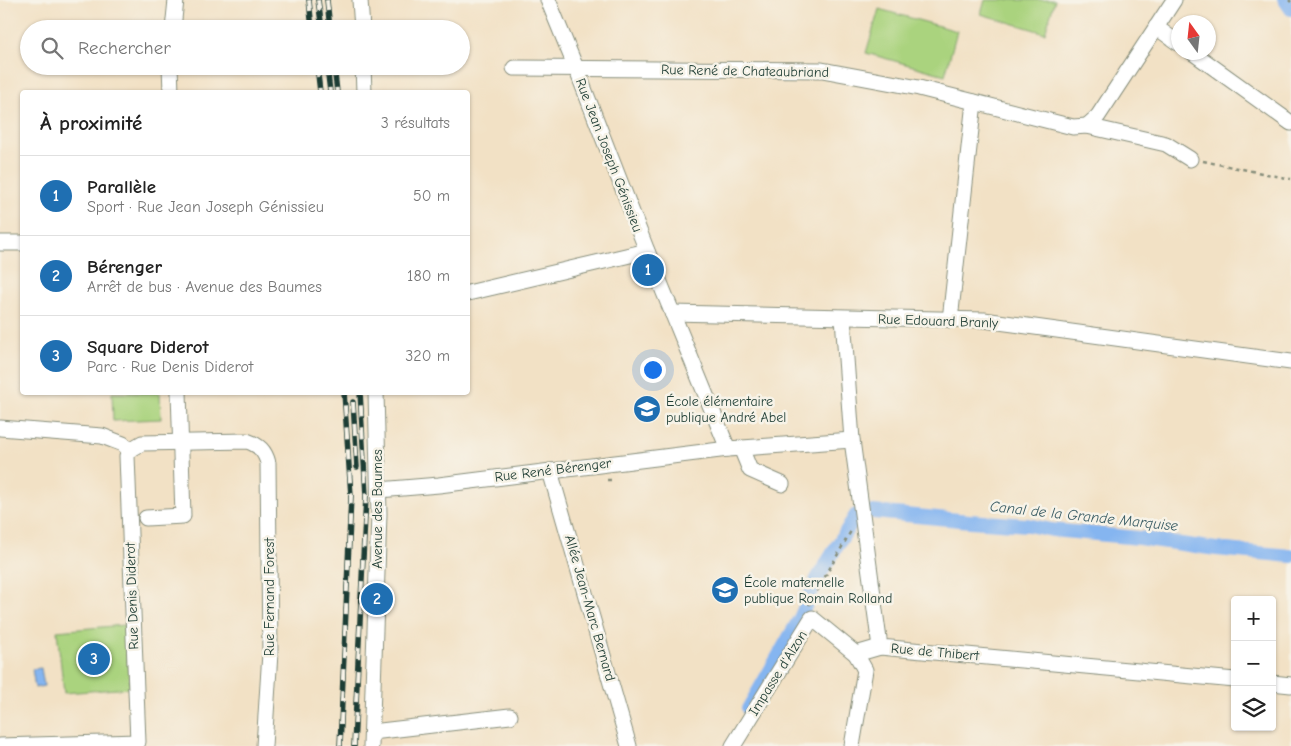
<!DOCTYPE html>
<html lang="fr">
<meta charset="utf-8">
<style>
:root{--surface:#fff;--page:#f2f2f2;--text:#222;--muted:#767676;--line:#e0e0e0;--accent:#1f6fb2}
body{margin:0;font-family:"Comic Neue",sans-serif;background:var(--page);color:var(--text)}
.controls{position:absolute;right:15px;bottom:15px;display:grid;overflow:hidden;border-radius:5px;box-shadow:0 1px 4px #0004}
.controls button{width:45px;height:45px;display:grid;place-items:center;padding:0;border:0;border-bottom:1px solid var(--line);background:var(--surface);color:var(--text);font:25px sans-serif}
.compass{position:absolute;left:1171px;top:15px;width:45px;height:45px;border-radius:50%;background:var(--surface);box-shadow:0 1px 4px #0004;rotate:345deg}
.you{position:absolute;left:652px;top:369px;width:18px;height:18px;margin:-12px;border:4px solid #fff;border-radius:50%;background:#1a73e8;box-shadow:0 0 0 8px #1a73e833}
.badge{display:grid;place-items:center;width:32px;height:32px;border-radius:50%;background:var(--accent);color:#fff;font-size:16px;font-weight:700}
.pin{position:absolute;translate:-50% -50%;border:2px solid #fff;box-shadow:0 1px 5px #0006}
.list{margin:0;padding:0;list-style:none}
h2{display:flex;justify-content:space-between;align-items:center;height:65px;margin:0;padding:0 20px;font-size:21px}
h2 small{font-size:16px;font-weight:400;color:var(--muted)}
.list li{display:grid;grid-template-columns:32px 1fr auto;gap:15px;align-items:center;box-sizing:border-box;height:80px;padding:0 20px;border-top:1px solid var(--line)}
.list b{display:block;font-size:19px;white-space:nowrap}
.list p{margin:0;font-size:16px;white-space:nowrap;color:var(--muted)}
.list em{font-size:16px;font-style:normal;color:var(--muted)}
.icon{flex:none;width:28px;height:28px;fill:none;stroke:currentColor;stroke-width:2;stroke-linecap:round;stroke-linejoin:round}
.map{position:relative;flex:none;width:1291px;height:746px;overflow:hidden}
.search{position:absolute;background:var(--surface);box-shadow:0 1px 4px #0004;left:20px;top:20px;width:450px;height:55px;display:flex;align-items:center;gap:12px;box-sizing:border-box;padding:0 18px;border-radius:28px;color:var(--muted);font-size:19px}
.panel{position:absolute;background:var(--surface);box-shadow:0 1px 4px #0004;left:20px;top:90px;width:450px;height:305px;border-radius:5px}
.map>svg:first-child{display:block}
.green{fill:#aad37e;stroke:#648859}
.water{fill:#85b5f0;stroke:#527992}
.lines{fill:none;stroke-linecap:round;stroke-linejoin:round}
.canal{stroke:#85b5f0;stroke-width:14}
.minor-casing{stroke:#888f7c;stroke-width:17}
.path{stroke:#888f7c;stroke-width:2.5;stroke-dasharray:4 4;stroke-linecap:butt}
.minor{stroke:#fff;stroke-width:15}
.rail-casing{stroke:#1f3d34;stroke-width:5.5}
.rail{stroke:#f7f3e8;stroke-width:4;stroke-dasharray:11;stroke-linecap:butt}
.labels{text-anchor:middle;dominant-baseline:central;stroke-width:5;stroke-linejoin:round;paint-order:stroke}
.street-label{font-size:14px;fill:#1f3d34;stroke:#f7f3e8}
.poi-label{font-size:14px;fill:#1f3d34;stroke:#f7f3e8;text-anchor:start}
.water-label{font-size:15px;font-style:italic;fill:#385b63;stroke:#f7f3e8}
</style>
<div class="map">
<svg width="1291" height="746" viewBox="0 0 1291 746">
<rect width="100%" height="100%" fill="#f7f3e8"/>
<filter id="ink" filterUnits="userSpaceOnUse"><feTurbulence type="fractalNoise" baseFrequency=".02" numOctaves="2"/><feDisplacementMap in="SourceGraphic" scale="10" xChannelSelector="R" yChannelSelector="G"/><feConvolveMatrix kernelMatrix="1 2 1 2 8 2 1 2 1" color-interpolation-filters="sRGB"/></filter>
<filter id="wash" filterUnits="userSpaceOnUse"><feTurbulence type="fractalNoise" baseFrequency=".0096" numOctaves="4" result="noise"/><feDisplacementMap in="SourceGraphic" scale="20" xChannelSelector="R" yChannelSelector="G"/><feGaussianBlur stdDeviation="1.12" result="paint"/><feColorMatrix in="noise" values="0 0 0 0 0 0 0 0 0 0 0 0 0 0 0 0 0 1.4 0 .05"/><feComposite in="paint" operator="in"/></filter>
<g filter="url(#wash)">
<rect width="100%" height="100%" fill="#f2e1c5"/>
<!-- green -->
<g class="green">
<polygon points="985,0 1055,0 1045,33 981,14"/>
<polygon points="879,9 957,31 945,75 866,53"/>
<polygon points="112,393 160,393 161,419 113,421"/>
<polygon points="124,625 130,688 64,693 57,631"/>
</g>
<!-- water -->
<polygon class="water" points="41,668 44,686 35,688 32,669"/>
<g class="lines">
<!-- canal -->
<g class="canal">
<polyline points="1285,0 1291,9"/>
<polyline points="873,512 970,521 1028,525 1052,530 1139,538 1216,549 1291,556"/>
<polyline points="748,709 800,618 817,579 856,515"/>
</g>
</g>
</g>
<g filter="url(#ink)">
<g class="lines">
<!-- minor casing -->
<g class="minor-casing">
<g id="minor">
<polyline points="360,0 362,29"/>
<polyline points="548,0 576,68 647,251 728,449"/>
<polyline points="1156,27 1178,43"/>
<polyline points="173,29 176,0"/>
<polyline points="1192,52 1291,123"/>
<polyline points="170,66 171,92"/>
<polyline points="363,66 364,92"/>
<polyline points="514,68 822,70 919,88 1073,127 1087,126 1166,144 1190,159"/>
<polyline points="1087,126 1098,116 1174,0"/>
<polyline points="0,243 22,243"/>
<polyline points="468,293 647,251"/>
<polyline points="672,313 984,320 1291,362"/>
<polyline points="843,318 852,440 880,647 1235,680"/>
<polyline points="950,320 974,102"/>
<polyline points="0,428 102,436 123,444 130,450"/>
<polyline points="741,448 750,470 782,484"/>
<path d="M130 450 142 443 247 441C259 445 265 451 268 463L270 653 264 746"/>
<polyline points="550,471 629,746"/>
<polyline points="379,490 439,485 728,449 852,440"/>
<polyline points="146,518 183,516 179,392"/>
<polyline points="1272,683 1291,685"/>
<polyline points="372,732 510,716"/>
<polyline points="0,746 138,742 127,456 130,450"/>
<polyline points="371,746 379,514 376,392"/>
<polyline points="733,746 812,618 856,654 880,647"/>
<polyline points="852,746 865,670 856,654"/>
</g>
</g>
<!-- path -->
<g class="path">
<polyline points="1289,0 1291,2"/>
<polyline points="1203,161 1291,179"/>
<polyline points="607,480 612,480"/>
<polyline points="809,605 851,531"/>
</g>
<!-- minor -->
<use href="#minor" class="minor"/>
<!-- rail casing -->
<g class="rail-casing">
<g id="rail">
<polyline points="309,0 312,29"/>
<polyline points="318,0 322,29"/>
<polyline points="327,0 330,29"/>
<polyline points="317,66 320,92"/>
<polyline points="327,66 330,92"/>
<polyline points="334,66 337,92"/>
<polyline points="353,402 357,467"/>
<polyline points="340,746 351,496 344,392"/>
<polyline points="354,746 366,496 360,392"/>
</g>
</g>
<!-- rail -->
<use href="#rail" class="rail"/>
</g>
</g>
<!-- icons -->
<defs>
<g id="school-disc" transform="scale(1.4375)"><circle r="9.5" fill="#1f6fb2" stroke="#f7f3e8"/><path d="M0-5L7-2L0 1L-7-2ZM-4 1L0 2.5L4 1V4Q0 6-4 4Z" fill="#fff"/></g>
</defs>
<g fill-rule="evenodd">
<use href="#school-disc" x="647" y="409"/>
<use href="#school-disc" x="725" y="590"/>
</g>
<g class="labels">
<!-- street labels -->
<g class="street-label">
<text transform="translate(745 71) rotate(1)">Rue René de Chateaubriand</text>
<text transform="translate(609 155) rotate(69)">Rue Jean Joseph Génissieu</text>
<text transform="translate(938 321) rotate(2)">Rue Edouard Branly</text>
<text transform="translate(553 470) rotate(-7)">Rue René Bérenger</text>
<text transform="translate(377 509) rotate(-90)">Avenue des Baumes</text>
<text transform="translate(132 596) rotate(-92)">Rue Denis Diderot</text>
<text transform="translate(269 597) rotate(-90)">Rue Fernand Forest</text>
<text transform="translate(590 608) rotate(74)">Allée Jean-Marc Bernard</text>
<text transform="translate(935 652) rotate(5)">Rue de Thibert</text>
<text transform="translate(778 673) rotate(-58)">Impasse d'Alzon</text>
</g>
<!-- poi labels -->
<g class="poi-label">
<text x="666" y="401">École élémentaire<tspan x="666" dy="16">publique André Abel</tspan></text>
<text x="744" y="582">École maternelle<tspan x="744" dy="16">publique Romain Rolland</tspan></text>
</g>
<!-- water labels -->
<g class="water-label">
<text transform="translate(1084 516) rotate(6)">Canal de la Grande Marquise</text>
</g>
</g>
</svg>
<div class="controls">
<button>+</button>
<button>−</button>
<button><svg class="icon" aria-label="layers" viewBox="0 0 24 24"><path d="M12 4l9 5-9 5-9-5zM3 14l9 5 9-5"/></svg></button>
</div>
<svg class="compass" viewBox="-18 -18 36 36"><path d="M0-13l5 13h-10z" fill="#e53935"/><path d="M0 13l5-13h-10z" fill="#767676"/></svg>
<div class="you"></div>
<div class="pin badge" style="left:648px;top:270px">1</div>
<div class="pin badge" style="left:377px;top:599px">2</div>
<div class="pin badge" style="left:94px;top:659px">3</div>
<div class="search"><svg class="icon" aria-label="search" viewBox="0 0 24 24"><circle cx="10" cy="10" r="6"/><path d="M15 15l6 6"/></svg>Rechercher</div>
<section class="panel">
<h2>À proximité<small>3 résultats</small></h2>
<ul class="list">
<li><span class="badge">1</span><div><b>Parallèle</b><p>Sport · Rue Jean Joseph Génissieu</p></div><em>50 m</em></li>
<li><span class="badge">2</span><div><b>Bérenger</b><p>Arrêt de bus · Avenue des Baumes</p></div><em>180 m</em></li>
<li><span class="badge">3</span><div><b>Square Diderot</b><p>Parc · Rue Denis Diderot</p></div><em>320 m</em></li>
</ul>
</section>
</div>
